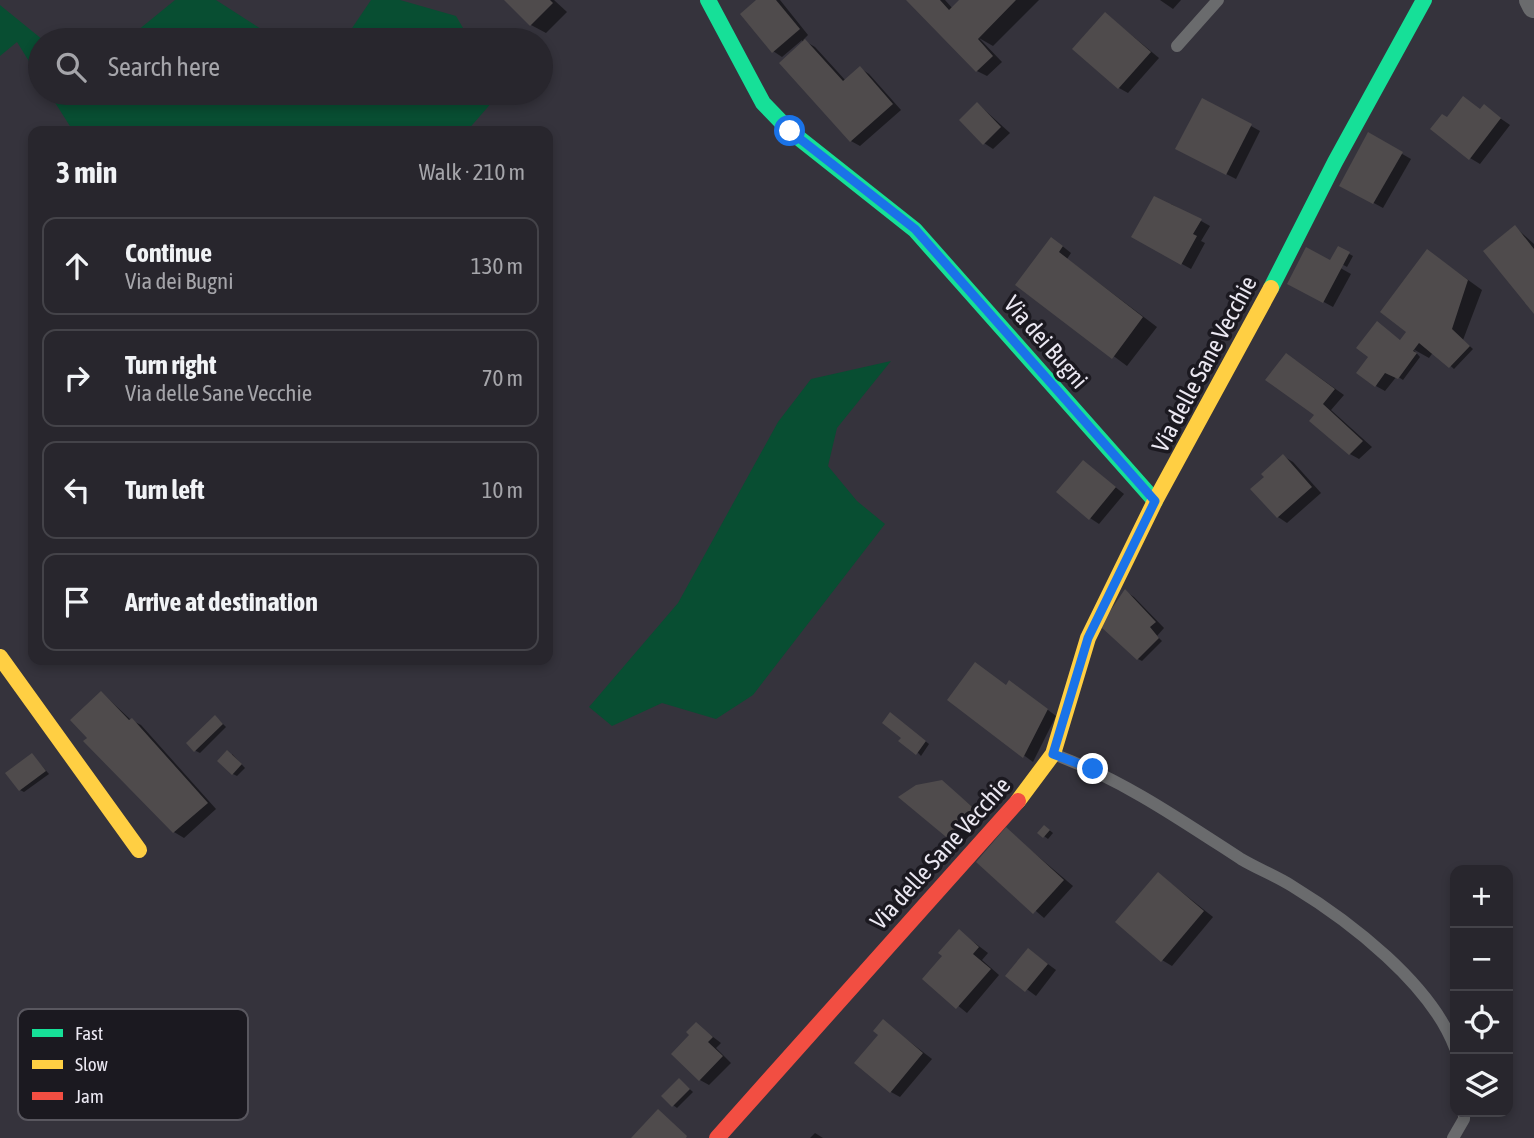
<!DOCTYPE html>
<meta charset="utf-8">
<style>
:root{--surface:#28262d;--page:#302e35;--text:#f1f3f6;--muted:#a5a5aa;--line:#444349}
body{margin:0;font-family:"Asap Condensed",sans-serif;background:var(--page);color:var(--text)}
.controls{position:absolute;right:21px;bottom:21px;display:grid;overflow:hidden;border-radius:14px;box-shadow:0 4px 10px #0003}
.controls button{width:63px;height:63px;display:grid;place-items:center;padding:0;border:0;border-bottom:2px solid var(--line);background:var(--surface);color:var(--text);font:35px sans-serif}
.stop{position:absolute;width:21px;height:21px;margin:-16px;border:5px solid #1a73e8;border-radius:50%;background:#fff}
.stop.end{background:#1a73e8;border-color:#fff;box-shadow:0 2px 7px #0008}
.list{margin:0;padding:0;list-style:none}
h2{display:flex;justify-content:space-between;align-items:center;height:91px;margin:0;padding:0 28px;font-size:30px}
h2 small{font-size:23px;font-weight:400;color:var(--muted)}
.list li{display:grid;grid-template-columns:46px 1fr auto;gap:21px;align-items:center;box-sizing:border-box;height:98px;margin:0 14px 14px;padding:0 14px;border:2px solid var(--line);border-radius:14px}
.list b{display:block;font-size:26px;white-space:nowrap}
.list p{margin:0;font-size:23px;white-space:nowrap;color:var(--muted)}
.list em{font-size:23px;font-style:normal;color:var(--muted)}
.icon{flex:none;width:38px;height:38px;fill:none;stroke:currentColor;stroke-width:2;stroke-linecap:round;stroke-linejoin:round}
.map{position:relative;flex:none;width:1534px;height:1138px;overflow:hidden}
.search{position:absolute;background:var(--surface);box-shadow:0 4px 10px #0003;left:28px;top:28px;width:525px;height:77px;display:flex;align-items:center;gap:18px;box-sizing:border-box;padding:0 24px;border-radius:38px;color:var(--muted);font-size:26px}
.panel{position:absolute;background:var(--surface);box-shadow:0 4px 10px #0003;left:28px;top:126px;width:525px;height:539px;border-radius:14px}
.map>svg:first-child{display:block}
.green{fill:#084e32}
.shadow{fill:#0007}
.building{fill:#4f4b4c}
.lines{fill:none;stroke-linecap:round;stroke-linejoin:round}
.lane{stroke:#6a6b6d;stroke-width:12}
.street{stroke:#6a6b6d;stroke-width:24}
.fast{stroke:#16e098;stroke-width:16}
.slow{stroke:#ffcf43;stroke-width:16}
.jam{stroke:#f24e42;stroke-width:16}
.route{stroke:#1a73e8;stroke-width:9}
.labels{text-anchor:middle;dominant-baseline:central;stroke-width:7;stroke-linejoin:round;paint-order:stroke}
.street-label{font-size:24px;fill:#ebe8f2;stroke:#1b1920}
.key{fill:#1b1920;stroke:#59575f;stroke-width:2}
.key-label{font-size:19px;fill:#ebe8f2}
</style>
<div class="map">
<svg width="1534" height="1138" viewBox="0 0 1534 1138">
<rect width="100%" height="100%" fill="#35333c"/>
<!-- green -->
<g class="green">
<polygon points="175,0 216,0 278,40 126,40"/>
<polygon points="371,0 400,0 456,16 470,40 344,40"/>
<polygon points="0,5 43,40 40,40 40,79 17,42 0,56"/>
<polygon points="49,93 500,93 467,131 73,131"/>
<polygon points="891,361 837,428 828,466 857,501 885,524 753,695 716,719 662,703 612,726 589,707 678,603 778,422 811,379"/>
</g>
<!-- shadow -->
<g class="shadow">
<polygon points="507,0 554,0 567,12 546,33 531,25"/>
<polygon points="759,0 780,0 808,35 803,40 815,47 846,81 860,68 869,74 901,110 860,146 851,141 802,40 782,57 773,51"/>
<polygon points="909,0 945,0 953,9 961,0 1039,0 993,46 979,38 1002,62 987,76 977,71"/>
<polygon points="1160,0 1181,0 1173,9"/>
<polygon points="1106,14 1159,58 1128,93 1119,88"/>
<polygon points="978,104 1010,133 993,149 984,143"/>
<polygon points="1484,107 1510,125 1480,164 1470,158 1448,119 1481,110"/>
<polygon points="1251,126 1260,131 1236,179 1187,154"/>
<polygon points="1369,135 1411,159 1383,208 1341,185"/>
<polygon points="1171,204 1210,226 1201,241 1205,243 1191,269 1134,237"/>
<polygon points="1515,227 1534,244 1534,311"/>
<polygon points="1061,245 1071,253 1067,259 1157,327 1127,366 1018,285"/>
<polygon points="1338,248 1353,256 1347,267 1333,259"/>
<polygon points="1307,249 1351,274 1333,307 1289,283"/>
<polygon points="1428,251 1482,290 1463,340 1473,349 1454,369 1434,351 1429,358 1413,349 1420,357 1403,380 1397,376 1385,391 1376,386 1393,335 1401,341 1408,332"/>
<polygon points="1295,360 1344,395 1331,410 1372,447 1359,459 1350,454 1316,415"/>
<polygon points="1283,456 1293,462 1321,493 1287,523 1278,517"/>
<polygon points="1084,462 1124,494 1099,524 1090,518"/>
<polygon points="1125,591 1134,597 1164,628 1157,636 1162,641 1142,661 1138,659"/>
<polygon points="1007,686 1019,688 1056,716 1033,762 949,700"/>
<polygon points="102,693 131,720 141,725 216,809 184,838 174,832 86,741"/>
<polygon points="894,717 929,744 921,756 903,737"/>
<polygon points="219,720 226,727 200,753 196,751 189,743"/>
<polygon points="232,754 245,768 237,776 233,774"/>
<polygon points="32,755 49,774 24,792 20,790"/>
<polygon points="942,782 986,818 961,845 952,840"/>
<polygon points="1048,829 1053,833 1048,839 1040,833"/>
<polygon points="1007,830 1073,886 1044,918 978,861"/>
<polygon points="1159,874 1213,917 1172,966 1162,960"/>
<polygon points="959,931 988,953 982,960 999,975 967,1013 925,979 944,956"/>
<polygon points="1029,950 1056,970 1036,996 1008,975"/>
<polygon points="884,1022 932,1059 900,1097 891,1092 881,1035"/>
<polygon points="696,1024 721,1043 716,1048 731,1063 709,1085 700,1080 692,1035"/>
<polygon points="683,1083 693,1092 677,1108 673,1105"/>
<polygon points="815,1133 823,1138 810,1138"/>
</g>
<!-- building -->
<g class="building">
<polygon points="504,0 550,0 553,3 530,26"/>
<polygon points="756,0 776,0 800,29 772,53 740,14"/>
<polygon points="906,0 940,0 949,10 959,0 1016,0 978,39 993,56 976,72"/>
<polygon points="1105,12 1151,52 1118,89 1072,49"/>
<polygon points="805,39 843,81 860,66 893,104 850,142 779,63"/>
<polygon points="1463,96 1480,109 1484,104 1501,118 1469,160 1430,129 1442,114 1447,117"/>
<polygon points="1202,98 1252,124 1226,175 1175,149"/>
<polygon points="977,102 1001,127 983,145 959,120"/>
<polygon points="1368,132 1403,152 1373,204 1339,186"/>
<polygon points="1154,196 1202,219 1193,234 1197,236 1181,265 1131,237"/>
<polygon points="1515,225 1534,249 1534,314 1483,251"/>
<polygon points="1051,237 1063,246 1059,252 1143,317 1112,359 1015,285"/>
<polygon points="1338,246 1350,252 1323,303 1287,284 1306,247 1330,260"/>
<polygon points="1427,249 1468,280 1452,329 1470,346 1449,368 1419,343 1413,351 1417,353 1398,379 1385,373 1375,387 1356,373 1368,357 1356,348 1377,321 1400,340 1406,332 1380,312"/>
<polygon points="1286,353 1335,389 1323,404 1363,441 1349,455 1309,421 1314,415 1265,380"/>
<polygon points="1283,454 1312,487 1277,518 1250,489 1264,477 1261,474"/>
<polygon points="1083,460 1116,487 1089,520 1056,492"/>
<polygon points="1125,589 1156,622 1150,627 1159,638 1137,660 1100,626"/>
<polygon points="975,662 1006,685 1009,680 1048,709 1023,758 947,700"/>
<polygon points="101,691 129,720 132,718 208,803 173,833 83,741 87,738 70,720"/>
<polygon points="890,712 926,741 916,755 898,741 901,738 882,723"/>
<polygon points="215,715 223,724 194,752 186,743"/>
<polygon points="227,750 242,764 232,775 217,761"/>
<polygon points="32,753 46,771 19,791 5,773"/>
<polygon points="942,780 978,812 951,841 898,797 916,785"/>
<polygon points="1044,825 1050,830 1043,838 1037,833"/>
<polygon points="1006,827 1064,880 1033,914 976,862"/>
<polygon points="1158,872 1204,911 1161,962 1115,922"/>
<polygon points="959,929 979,947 973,954 991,969 956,1009 922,979 942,956 938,953"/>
<polygon points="1028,948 1048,964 1025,992 1005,976"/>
<polygon points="883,1019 923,1053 890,1093 854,1063 878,1035 873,1031"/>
<polygon points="696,1022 713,1037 708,1042 723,1056 699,1081 671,1054 689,1035 686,1032"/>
<polygon points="679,1078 690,1089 672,1107 661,1096"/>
<polygon points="658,1109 687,1136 686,1138 631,1138"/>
</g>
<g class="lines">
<!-- lane -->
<g class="lane">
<polyline points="1177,46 1218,0"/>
<path d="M1056 755C1123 780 1181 820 1241 859 1258 869 1276 876 1292 886 1351 922 1431 984 1455 1048"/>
<polyline points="1453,1138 1464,1119 1464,1112"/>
</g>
<!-- street -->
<polyline class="street" points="1531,0 1534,6"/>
<!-- fast -->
<g class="fast">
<polyline points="708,0 763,103 790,131 915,230 1155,501"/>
<polyline points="1271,288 1335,162 1424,0"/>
</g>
<!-- slow -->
<g class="slow">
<polyline points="0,657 139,850"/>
<polyline points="1018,801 1053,754 1088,638 1155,501 1271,288"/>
</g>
<!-- jam -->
<polyline class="jam" points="717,1138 1018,801"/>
</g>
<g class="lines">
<!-- route -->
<polyline class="route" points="790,131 915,229 1155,501 1088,638 1053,754 1093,769"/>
</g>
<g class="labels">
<!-- street labels -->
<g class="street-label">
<text transform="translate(1046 342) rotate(49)">Via dei Bugni</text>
<text transform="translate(1204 364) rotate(-62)">Via delle Sane Vecchie</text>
<text transform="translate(940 853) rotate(-48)">Via delle Sane Vecchie</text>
</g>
</g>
<!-- legend -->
<rect x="18" y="1009" width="230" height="111" rx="10" class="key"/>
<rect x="32" y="1029" width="31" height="8" fill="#16e098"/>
<rect x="32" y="1060" width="31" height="9" fill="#ffcf43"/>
<rect x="32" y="1092" width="31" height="8" fill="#f24e42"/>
<g class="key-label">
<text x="75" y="1040">Fast</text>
<text x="75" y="1071">Slow</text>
<text x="75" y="1103">Jam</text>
</g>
</svg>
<div class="controls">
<button>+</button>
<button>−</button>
<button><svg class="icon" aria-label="locate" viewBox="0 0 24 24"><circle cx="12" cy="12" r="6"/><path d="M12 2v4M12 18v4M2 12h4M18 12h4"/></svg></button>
<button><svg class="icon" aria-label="layers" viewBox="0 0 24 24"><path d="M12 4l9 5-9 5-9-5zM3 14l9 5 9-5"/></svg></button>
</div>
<div class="stop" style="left:790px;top:131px"></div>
<div class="stop end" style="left:1093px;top:769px"></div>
<div class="search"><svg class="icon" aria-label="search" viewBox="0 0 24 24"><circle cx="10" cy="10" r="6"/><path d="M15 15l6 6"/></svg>Search here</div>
<section class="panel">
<h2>3 min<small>Walk · 210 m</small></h2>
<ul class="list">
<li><svg class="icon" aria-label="ahead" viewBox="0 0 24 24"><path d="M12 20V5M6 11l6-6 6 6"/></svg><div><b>Continue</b><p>Via dei Bugni</p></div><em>130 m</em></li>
<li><svg class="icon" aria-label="right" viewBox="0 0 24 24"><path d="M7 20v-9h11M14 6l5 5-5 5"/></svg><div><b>Turn right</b><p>Via delle Sane Vecchie</p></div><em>70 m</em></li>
<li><svg class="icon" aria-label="left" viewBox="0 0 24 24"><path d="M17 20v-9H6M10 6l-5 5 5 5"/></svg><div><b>Turn left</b></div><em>10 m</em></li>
<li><svg class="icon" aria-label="arrive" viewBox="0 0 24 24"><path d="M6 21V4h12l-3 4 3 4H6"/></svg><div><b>Arrive at destination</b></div></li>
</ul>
</section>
</div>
